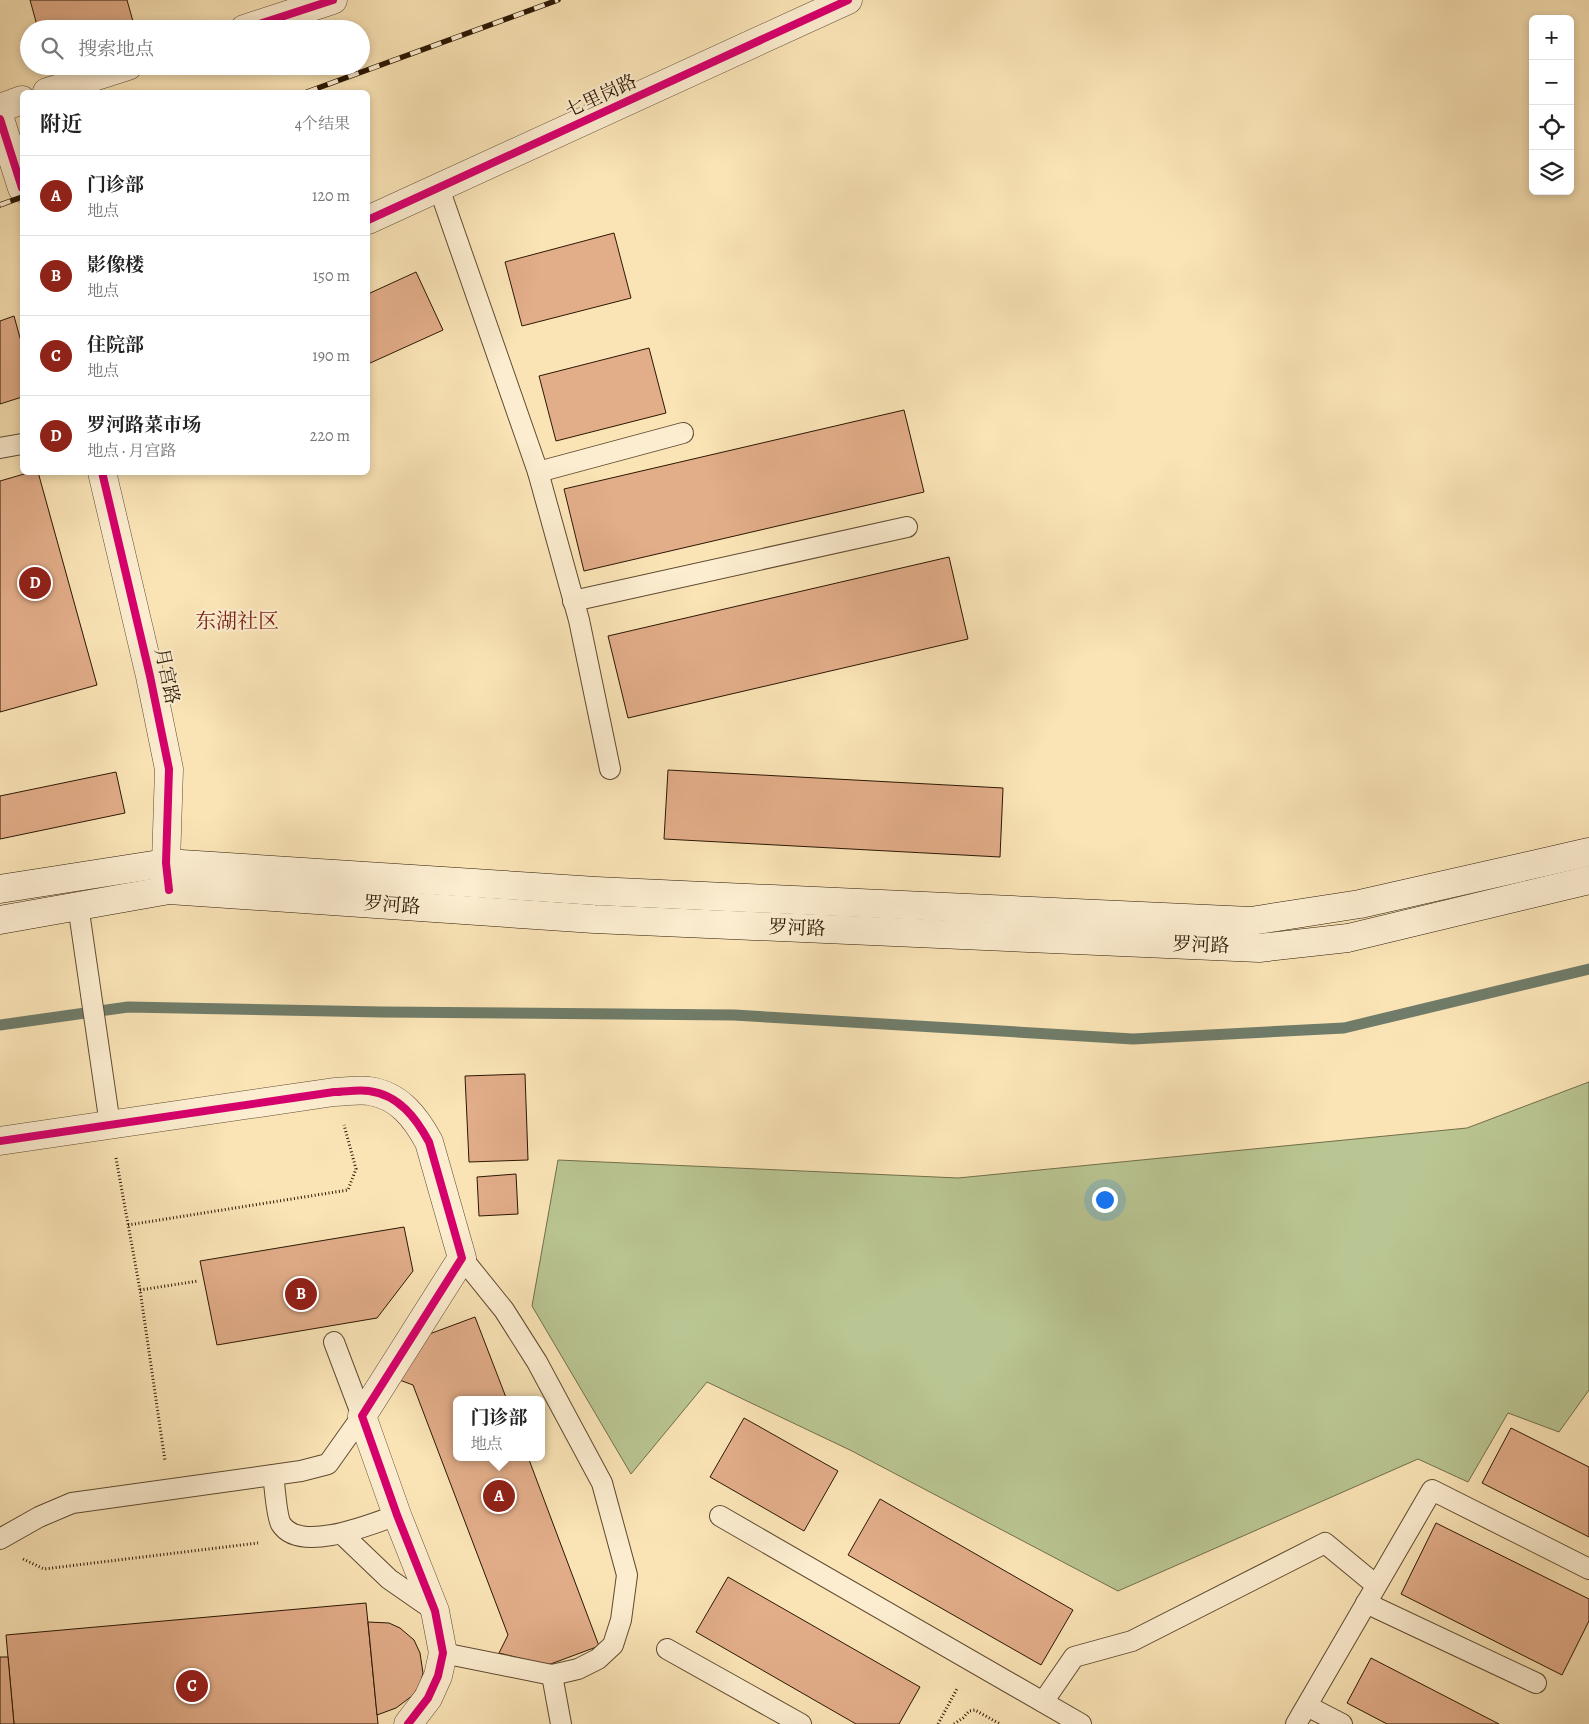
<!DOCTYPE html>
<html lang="zh">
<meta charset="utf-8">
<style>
:root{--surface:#fff;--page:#f6f6f6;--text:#222;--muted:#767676;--line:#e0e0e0;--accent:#8f2418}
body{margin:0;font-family:Alegreya,"Noto Serif SC",serif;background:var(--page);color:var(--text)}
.controls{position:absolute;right:15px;top:15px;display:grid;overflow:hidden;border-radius:8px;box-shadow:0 2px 8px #0003}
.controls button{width:45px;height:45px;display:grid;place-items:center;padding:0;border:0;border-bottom:1px solid var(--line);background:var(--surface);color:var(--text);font:25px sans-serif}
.you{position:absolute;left:1104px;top:1199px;width:18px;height:18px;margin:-12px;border:4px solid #fff;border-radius:50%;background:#1a73e8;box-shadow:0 0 0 8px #1a73e833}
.badge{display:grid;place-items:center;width:32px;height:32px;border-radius:50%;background:var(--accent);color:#fff;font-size:16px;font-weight:700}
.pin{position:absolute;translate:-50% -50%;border:2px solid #fff;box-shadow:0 1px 5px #0006}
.popup{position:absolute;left:453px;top:1396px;width:92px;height:65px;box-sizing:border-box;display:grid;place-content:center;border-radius:8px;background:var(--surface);filter:drop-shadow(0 1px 4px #0005);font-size:16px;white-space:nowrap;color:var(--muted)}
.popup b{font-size:19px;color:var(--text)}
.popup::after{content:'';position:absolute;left:50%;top:100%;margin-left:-10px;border:10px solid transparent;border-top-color:var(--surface)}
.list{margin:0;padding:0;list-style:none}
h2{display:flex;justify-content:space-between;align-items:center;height:65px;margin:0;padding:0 20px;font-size:21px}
h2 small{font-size:16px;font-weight:400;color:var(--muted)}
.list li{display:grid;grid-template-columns:32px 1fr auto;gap:15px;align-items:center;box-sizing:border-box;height:80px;padding:0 20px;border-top:1px solid var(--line)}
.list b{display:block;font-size:19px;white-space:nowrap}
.list p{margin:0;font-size:16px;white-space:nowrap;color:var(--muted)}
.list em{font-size:16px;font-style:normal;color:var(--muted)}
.icon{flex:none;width:28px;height:28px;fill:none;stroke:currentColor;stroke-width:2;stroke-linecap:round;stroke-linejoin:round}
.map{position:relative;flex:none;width:1589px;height:1724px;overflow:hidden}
.search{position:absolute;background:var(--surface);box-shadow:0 2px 8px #0003;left:20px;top:20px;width:350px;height:55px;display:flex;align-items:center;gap:12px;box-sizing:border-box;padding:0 18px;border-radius:28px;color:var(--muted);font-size:19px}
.panel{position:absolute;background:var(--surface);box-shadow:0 2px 8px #0003;left:20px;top:90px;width:350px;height:385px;border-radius:8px}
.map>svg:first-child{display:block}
.green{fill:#b9c592;stroke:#726e4a}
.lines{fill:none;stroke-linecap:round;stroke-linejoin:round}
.stream{stroke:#707c69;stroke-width:11}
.building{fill:#e2ad89;stroke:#2b1703}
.service-casing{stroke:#5f4a30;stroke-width:22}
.minor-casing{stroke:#5f4a30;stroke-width:29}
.tertiary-casing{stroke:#5f4a30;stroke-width:29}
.secondary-casing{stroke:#2b1703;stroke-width:29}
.path{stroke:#2b1703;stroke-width:3;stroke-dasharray:1 2.5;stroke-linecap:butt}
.service{stroke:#fcedd0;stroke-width:20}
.minor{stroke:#fcedd0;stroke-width:28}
.tertiary{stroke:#fcedd0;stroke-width:28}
.secondary{stroke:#fcedd0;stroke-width:28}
.rail-casing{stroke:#2b1703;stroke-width:5.5}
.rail{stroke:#fcedd0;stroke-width:4;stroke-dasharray:11;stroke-linecap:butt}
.cycleway-casing{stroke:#fcedd0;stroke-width:11}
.cycleway{stroke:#d6006c;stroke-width:8}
.labels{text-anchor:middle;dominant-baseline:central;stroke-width:4;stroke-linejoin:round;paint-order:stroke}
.street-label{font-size:19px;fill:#2b1703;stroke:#fcedd0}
.quarter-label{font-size:21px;fill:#7a1f14;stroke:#fcedd0}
</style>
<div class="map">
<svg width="1589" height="1724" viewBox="0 0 1589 1724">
<rect width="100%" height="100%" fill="#fae4b6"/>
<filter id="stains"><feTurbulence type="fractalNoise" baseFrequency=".004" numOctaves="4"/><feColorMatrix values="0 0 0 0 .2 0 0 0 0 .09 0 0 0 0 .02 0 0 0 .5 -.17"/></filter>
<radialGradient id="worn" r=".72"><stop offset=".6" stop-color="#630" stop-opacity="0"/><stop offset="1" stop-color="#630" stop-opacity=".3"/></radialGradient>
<!-- green -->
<polygon class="green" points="1589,1082 1589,1390 1559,1432 1508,1413 1468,1482 1418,1459 1118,1591 852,1451 707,1382 631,1474 532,1306 558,1160 958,1178 1467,1128"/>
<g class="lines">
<!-- stream -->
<polyline class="stream" points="0,1025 128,1007 382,1012 734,1015 1133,1039 1344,1028 1589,969"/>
</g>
<!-- building -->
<g class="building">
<polygon points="30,0 127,0 134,25 121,29 38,29"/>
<polygon points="614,233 631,298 522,326 505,262"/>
<polygon points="416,272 443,330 368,364 368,294"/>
<polygon points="14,316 22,345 22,397 0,404 0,321"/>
<polygon points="649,348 666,413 556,441 539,376"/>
<polygon points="904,410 924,492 584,571 564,489"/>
<polygon points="31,472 38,472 97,685 0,712 0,481"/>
<polygon points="949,557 968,639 628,718 608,636"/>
<polygon points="668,770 1003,788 1000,857 664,839"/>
<polygon points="116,772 125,813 0,839 0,796"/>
<polygon points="525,1074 528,1160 469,1162 465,1076"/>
<polygon points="516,1174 518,1214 479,1216 477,1177"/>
<polygon points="404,1227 413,1271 377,1318 217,1345 200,1261"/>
<polygon points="475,1317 507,1400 456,1400 456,1457 528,1457 599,1646 548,1665 499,1653 508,1635 413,1385 394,1378 424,1336"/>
<polygon points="744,1418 838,1471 804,1531 710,1477"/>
<polygon points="1511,1428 1589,1467 1589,1537 1482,1483"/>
<polygon points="880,1499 1073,1610 1041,1665 848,1555"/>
<polygon points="1436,1523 1589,1599 1589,1621 1562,1675 1401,1594"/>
<polygon points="728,1577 920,1687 899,1724 856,1724 696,1632"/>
<polygon points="366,1603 378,1724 14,1724 6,1635"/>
<polygon points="368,1622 389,1623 400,1628 414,1640 420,1653 423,1673 420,1685 412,1696 396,1708 377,1715"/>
<polygon points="0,1657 8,1657 14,1724 0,1724"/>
<polygon points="1371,1658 1499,1724 1387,1724 1347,1703"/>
</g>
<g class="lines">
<!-- service casing -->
<g class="service-casing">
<g id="service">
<polyline points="439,188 538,472 579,620 610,769"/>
<polyline points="0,448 22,444"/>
<polyline points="538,472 683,433"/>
<polyline points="573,601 907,527"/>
<polyline points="78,905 110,1125"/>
<path d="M273 1475C275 1486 276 1515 281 1524 300 1554 372 1524 397 1515"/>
<polyline points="720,1516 1081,1724"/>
<polyline points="342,1534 389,1579 435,1611"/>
<polyline points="0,1539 39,1517 72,1503 301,1471 328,1464 362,1416 334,1342"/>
<polyline points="1366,1603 1536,1683"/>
<polyline points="667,1649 801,1724"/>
<polyline points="443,1653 552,1675 578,1669 598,1659 613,1645 621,1620 627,1575 602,1483 537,1362 504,1310 462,1258"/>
<polyline points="552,1675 561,1724"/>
<polyline points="1043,1702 1074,1657 1132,1641 1325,1543 1376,1585"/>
<polyline points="1307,1706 1342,1724"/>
<polyline points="1296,1724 1432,1490 1589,1569"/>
</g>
</g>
<!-- minor casing -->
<g class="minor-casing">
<g id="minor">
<polyline points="244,29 333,0"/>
<polyline points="47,92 128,66"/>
<polyline points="0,108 22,100"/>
<path d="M0 1141 334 1092C345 1092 358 1089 369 1091 399 1095 416 1118 429 1142L462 1258 362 1416 397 1515 435 1611 443 1653 438 1676 428 1698 408 1724"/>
</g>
</g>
<!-- tertiary casing -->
<g class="tertiary-casing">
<g id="tertiary">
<polyline points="0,119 22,188"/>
<polyline points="368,220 848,0"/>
<polyline points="102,472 150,676 169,769 166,863 168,886"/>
</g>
</g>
<!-- secondary casing -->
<g class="secondary-casing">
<g id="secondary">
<polyline points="0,889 166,863 596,891 1251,921 1360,904 1589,852"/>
<polyline points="0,920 169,890 594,919 1259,948 1348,938 1589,880"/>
</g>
</g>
<!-- path -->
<g class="path">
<polyline points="116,1158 140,1290 165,1461"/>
<polyline points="128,1225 348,1190 356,1169 344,1125"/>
<polyline points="140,1290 198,1281"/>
<polyline points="23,1559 44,1569 258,1543"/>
<polyline points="938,1724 958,1687"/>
<polyline points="954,1724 963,1718 969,1711 975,1710 1000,1724"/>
</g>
<!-- service -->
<use href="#service" class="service"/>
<!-- minor -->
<use href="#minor" class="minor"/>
<!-- tertiary -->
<use href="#tertiary" class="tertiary"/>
<!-- secondary -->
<use href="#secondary" class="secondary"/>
<!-- rail casing -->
<g class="rail-casing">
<g id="rail">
<polyline points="307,92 558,0"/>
<polyline points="0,205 22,197"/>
</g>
</g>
<!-- rail -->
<use href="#rail" class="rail"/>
<!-- cycleway casing -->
<g class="cycleway-casing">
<g id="cycleway">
<polyline points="244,29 333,0"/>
<polyline points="0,119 22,188"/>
<polyline points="368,220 848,0"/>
<polyline points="102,472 150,676 169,769 166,863 169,890"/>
<path d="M0 1141 334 1092C345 1092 358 1089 369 1091 399 1095 416 1118 429 1142L462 1258 362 1416 397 1515 435 1611 443 1653 438 1676 428 1698 408 1724"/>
</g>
</g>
<!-- cycleway -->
<use href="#cycleway" class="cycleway"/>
</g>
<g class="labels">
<!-- street labels -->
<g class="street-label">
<text transform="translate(601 96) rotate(-25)">七里岗路</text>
<text transform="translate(167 676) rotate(78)">月宫路</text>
<text transform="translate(392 905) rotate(4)">罗河路</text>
<text transform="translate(797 928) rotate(2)">罗河路</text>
<text transform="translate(1201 945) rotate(2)">罗河路</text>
</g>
<!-- quarter labels -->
<g class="quarter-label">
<text x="237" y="621">东湖社区</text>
</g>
</g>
<rect width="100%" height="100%" filter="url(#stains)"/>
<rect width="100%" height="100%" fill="url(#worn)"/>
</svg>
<div class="controls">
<button>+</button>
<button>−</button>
<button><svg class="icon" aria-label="locate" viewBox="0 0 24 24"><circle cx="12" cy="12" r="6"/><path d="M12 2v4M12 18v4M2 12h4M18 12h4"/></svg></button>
<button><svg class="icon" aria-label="layers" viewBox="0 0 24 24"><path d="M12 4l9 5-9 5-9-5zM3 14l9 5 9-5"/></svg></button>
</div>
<div class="you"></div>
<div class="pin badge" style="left:499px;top:1496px">A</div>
<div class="popup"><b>门诊部</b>地点</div>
<div class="pin badge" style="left:301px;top:1294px">B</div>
<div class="pin badge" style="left:192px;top:1686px">C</div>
<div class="pin badge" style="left:35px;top:583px">D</div>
<div class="search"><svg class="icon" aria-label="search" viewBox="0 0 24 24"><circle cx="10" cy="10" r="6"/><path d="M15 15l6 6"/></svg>搜索地点</div>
<section class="panel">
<h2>附近<small>4个结果</small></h2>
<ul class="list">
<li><span class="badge">A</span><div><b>门诊部</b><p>地点</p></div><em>120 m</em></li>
<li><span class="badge">B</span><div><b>影像楼</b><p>地点</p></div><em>150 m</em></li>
<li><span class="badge">C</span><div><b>住院部</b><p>地点</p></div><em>190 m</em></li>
<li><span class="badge">D</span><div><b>罗河路菜市场</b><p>地点 · 月宫路</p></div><em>220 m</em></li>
</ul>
</section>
</div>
